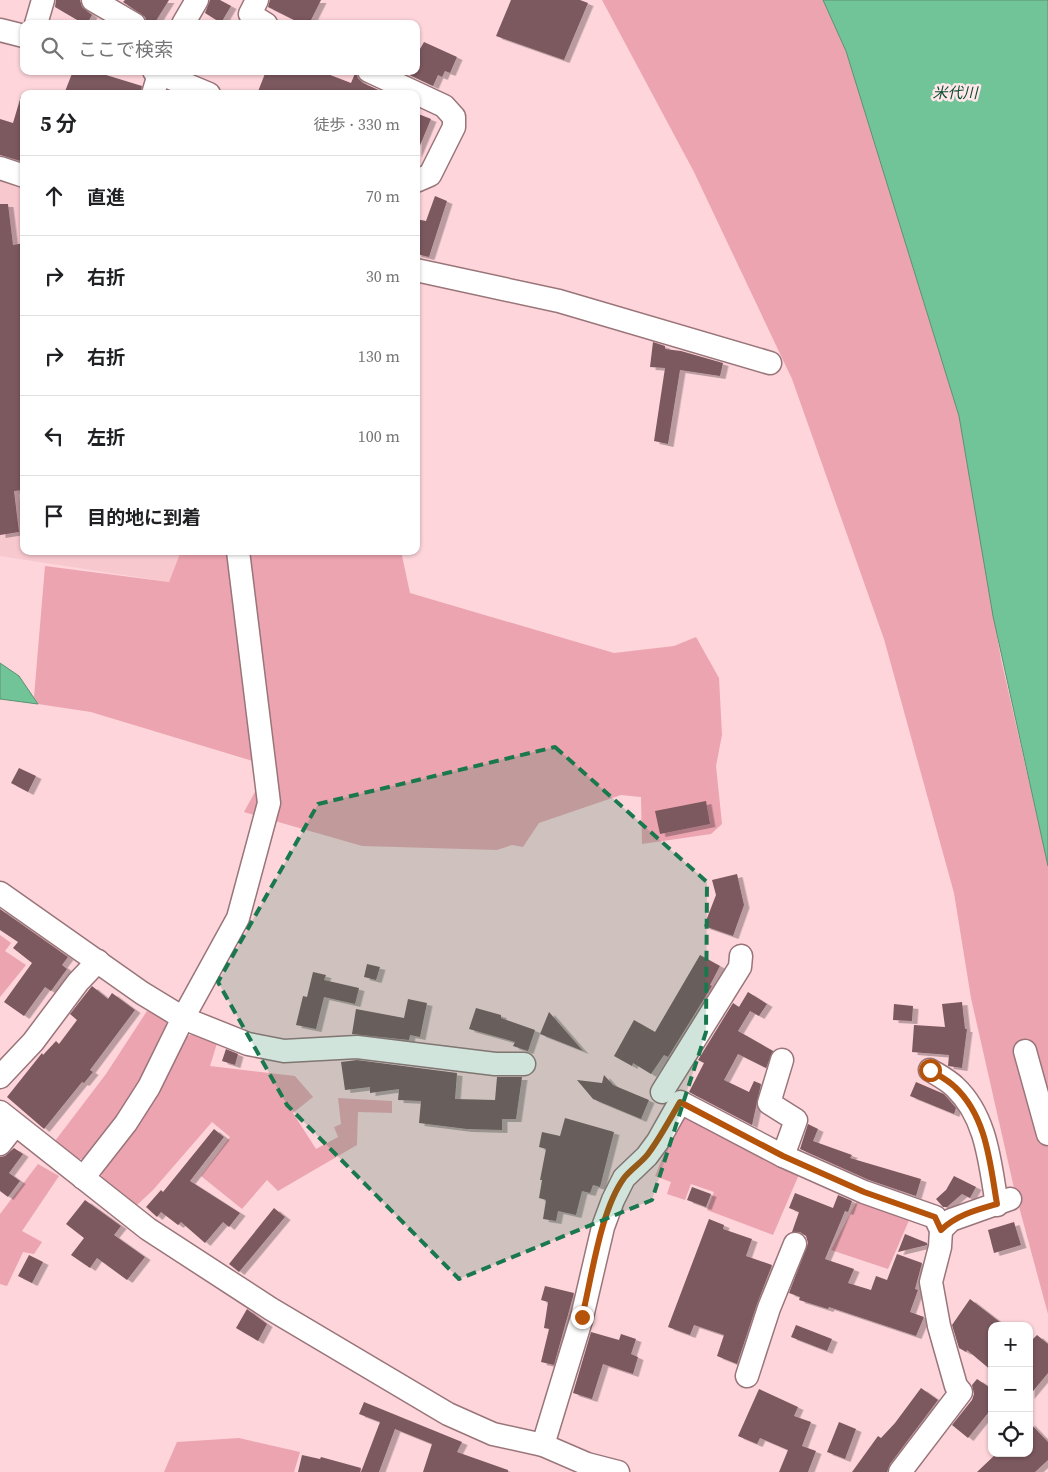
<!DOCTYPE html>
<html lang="ja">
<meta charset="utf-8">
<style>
:root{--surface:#fff;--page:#f2f2f2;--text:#202124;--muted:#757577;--line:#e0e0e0}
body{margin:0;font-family:"Source Serif 4","Noto Sans JP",serif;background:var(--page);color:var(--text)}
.controls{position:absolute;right:15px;bottom:15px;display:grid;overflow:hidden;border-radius:10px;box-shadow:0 1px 4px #0004}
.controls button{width:45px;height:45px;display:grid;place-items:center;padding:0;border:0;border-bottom:1px solid var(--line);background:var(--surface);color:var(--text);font:25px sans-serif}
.stop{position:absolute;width:15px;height:15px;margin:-11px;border:4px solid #b45309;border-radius:50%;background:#fff}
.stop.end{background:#b45309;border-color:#fff;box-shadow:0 1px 5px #0008}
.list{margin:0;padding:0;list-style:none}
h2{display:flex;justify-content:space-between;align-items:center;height:65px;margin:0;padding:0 20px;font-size:21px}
h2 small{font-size:16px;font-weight:400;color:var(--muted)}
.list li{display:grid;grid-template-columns:32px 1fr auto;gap:15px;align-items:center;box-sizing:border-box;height:80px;padding:0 20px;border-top:1px solid var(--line)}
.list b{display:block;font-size:19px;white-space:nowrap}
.list em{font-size:16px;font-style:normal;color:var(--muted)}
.icon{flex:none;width:28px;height:28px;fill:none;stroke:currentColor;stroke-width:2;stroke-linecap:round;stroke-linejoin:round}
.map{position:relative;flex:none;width:1048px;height:1472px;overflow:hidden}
.search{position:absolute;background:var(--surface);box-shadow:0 1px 4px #0004;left:20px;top:20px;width:400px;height:55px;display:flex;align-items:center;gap:12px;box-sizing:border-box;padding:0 18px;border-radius:10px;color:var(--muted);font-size:19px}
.panel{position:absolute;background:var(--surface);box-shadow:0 1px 4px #0004;left:20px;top:90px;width:400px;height:465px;border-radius:10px}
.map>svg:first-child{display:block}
.built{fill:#f8c8cf}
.green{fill:#eca4b0}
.water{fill:#71c497;stroke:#5b9172}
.building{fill:#7b595e;filter:url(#shadow)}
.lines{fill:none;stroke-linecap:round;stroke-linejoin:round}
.minor-casing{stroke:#99757a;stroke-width:25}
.minor{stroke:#fff;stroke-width:22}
.route{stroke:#b45309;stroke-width:6}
.marked{fill:#1a784f;fill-opacity:0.2;stroke:#1a784f;stroke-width:4;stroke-dasharray:10 6;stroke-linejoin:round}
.labels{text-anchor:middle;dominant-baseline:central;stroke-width:5;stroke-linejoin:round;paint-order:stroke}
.water-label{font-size:15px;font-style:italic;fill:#0b4e31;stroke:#ffe7ea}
</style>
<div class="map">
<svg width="1048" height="1472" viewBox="0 0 1048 1472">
<defs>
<filter id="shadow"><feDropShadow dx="5.5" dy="3" stdDeviation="0" flood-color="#0004"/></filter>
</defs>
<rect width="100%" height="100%" fill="#fdd5da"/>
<!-- built -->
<polygon class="built" points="0,174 24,181 24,551 181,551 169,582 0,556"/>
<!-- green -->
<g class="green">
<polygon points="602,0 823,0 846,51 959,416 1001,659 1048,865 1048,1314 1014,1188 971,998 954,893 884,639 792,379 694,172"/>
<polygon points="181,551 401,551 410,593 614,653 674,646 696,637 719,678 722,735 716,766 722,824 711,834 642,844 641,797 621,795 539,823 523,847 512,845 497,850 362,846 244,812 269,766 91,712 38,704 34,697 45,566 169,582"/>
<polygon points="0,935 11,943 5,951 26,965 0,997"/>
<polygon points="147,1011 165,1017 169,1034 142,1083 90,1159 75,1159 55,1141 106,1074"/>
<polygon points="194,1033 218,1040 210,1066 295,1076 313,1097 293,1113 316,1149 338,1137 334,1127 341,1124 338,1098 392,1101 392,1113 358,1112 357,1145 278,1191 267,1180 242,1209 201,1176 230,1137 212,1122 153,1190 137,1205 103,1182 100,1168 180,1040"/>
<polygon points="690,1117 800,1172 773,1235 707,1210 714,1192 691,1184 685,1200 667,1194 671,1182 655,1176 677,1122"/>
<polygon points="38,1164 59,1176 22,1231 42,1242 34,1254 23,1252 7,1286 0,1284 0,1214"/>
<polygon points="858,1199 910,1218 888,1269 831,1250"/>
<polygon points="239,1438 300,1452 294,1472 164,1472 177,1442"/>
</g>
<!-- water -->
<g class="water">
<polygon points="823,0 1048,0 1048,866 993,616 959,416 846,51"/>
<polygon points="0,663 19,676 38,704 0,699"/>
</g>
<!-- building -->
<g class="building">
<polygon points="56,0 80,0 82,7 92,15 87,24 84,24 55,7"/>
<polygon points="125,0 169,0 154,24 147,24 145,17 123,2"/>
<polygon points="210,0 220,0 231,6 221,23 205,13"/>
<polygon points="270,0 321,0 309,24 302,24 268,7"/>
<polygon points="511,0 580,0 588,3 564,60 496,36"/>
<polygon points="424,42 457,57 450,73 445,71 442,77 438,75 433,86 401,71 416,71 416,47 420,49"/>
<polygon points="73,71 93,71 142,86 140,94 64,94"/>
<polygon points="266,71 320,71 351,83 356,71 358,78 363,83 383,92 382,94 257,94"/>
<polygon points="21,96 24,97 24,162 0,155 0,119 13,123"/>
<polygon points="416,113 431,119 416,155"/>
<polygon points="435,196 447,201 429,257 416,254 416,219 426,221"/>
<polygon points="0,204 8,204 13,245 24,243 24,490 14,491 19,532 0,535"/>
<polygon points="653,342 665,346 665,349 681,351 723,363 720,376 680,370 668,444 654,441 665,368 650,367"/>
<polygon points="19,768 36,776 28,792 11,783"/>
<polygon points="706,801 710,824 660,834 655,811"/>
<polygon points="737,874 744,905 733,936 704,926 716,895 712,880"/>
<polygon points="0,909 68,957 62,965 67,969 51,991 45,987 24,1016 4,1002 32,963 13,948 18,942 0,930"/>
<polygon points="700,955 720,966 710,985 712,986 668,1057 664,1055 651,1074 633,1063 632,1066 614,1056 634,1020 655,1032"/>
<polygon points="367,964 380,967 376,980 364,977"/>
<polygon points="313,972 326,975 324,980 359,988 355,1004 324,997 316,1029 296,1025 303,996 307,997"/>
<polygon points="92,986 108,999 112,993 135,1010 90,1070 93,1072 84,1083 82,1082 44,1129 7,1097 42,1053 43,1055 56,1041 59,1044 77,1020 70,1014"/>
<polygon points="748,992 767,1004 759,1016 750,1011 738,1031 773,1051 766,1068 738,1054 724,1080 749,1092 754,1081 761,1084 752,1125 689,1092 704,1063 698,1060 733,1003 739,1007"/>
<polygon points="408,999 427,1003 420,1037 410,1035 409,1040 352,1034 356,1009 404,1018"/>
<polygon points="962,1002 965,1029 967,1029 962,1068 948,1066 949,1055 912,1052 914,1025 945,1027 942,1004"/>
<polygon points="894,1004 913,1006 912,1021 893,1020"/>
<polygon points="476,1008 501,1015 501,1018 535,1030 528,1051 513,1046 515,1042 469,1029"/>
<polygon points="549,1012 583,1051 540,1034"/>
<polygon points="226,1049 238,1054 235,1065 222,1061"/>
<polygon points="357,1060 457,1073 455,1099 495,1100 497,1077 522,1077 516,1119 502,1119 502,1130 467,1129 419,1123 421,1101 398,1100 399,1089 370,1093 370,1087 345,1090 341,1062"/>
<polygon points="604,1075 613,1085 649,1100 641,1119 593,1099 577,1080 602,1083"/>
<polygon points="916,1082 944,1094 956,1108 954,1114 910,1096"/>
<polygon points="565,1118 614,1132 600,1187 593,1185 590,1193 582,1191 576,1215 558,1211 556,1221 543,1219 546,1200 539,1198 542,1180 540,1180 546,1149 539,1147 542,1132 560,1136"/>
<polygon points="808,1124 818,1129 813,1141 852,1155 850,1158 921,1179 916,1196 869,1180 800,1149"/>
<polygon points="214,1129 224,1137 190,1181 240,1213 229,1227 223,1222 205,1243 181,1222 178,1225 161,1212 157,1217 146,1207 161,1190 163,1192"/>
<polygon points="14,1148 23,1154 9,1173 20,1181 8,1197 0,1191 0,1157 5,1156"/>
<polygon points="954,1176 976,1187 970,1198 962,1194 947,1207 943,1207 936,1199 946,1190"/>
<polygon points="692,1187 711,1194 706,1207 687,1200"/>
<polygon points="795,1193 833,1208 838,1195 852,1201 848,1212 845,1211 825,1259 854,1269 848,1283 871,1290 876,1276 887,1280 897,1254 922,1263 915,1289 918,1290 910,1312 924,1317 916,1336 829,1307 828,1309 799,1300 800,1297 789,1293 808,1243 806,1236 800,1232 792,1232 799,1212 789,1208"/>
<polygon points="85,1200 121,1226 114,1235 145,1257 127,1280 97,1258 90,1268 71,1255 84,1238 66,1224"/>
<polygon points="274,1208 285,1217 239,1272 229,1264"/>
<polygon points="709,1219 724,1225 723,1229 752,1239 746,1256 772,1265 757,1304 737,1364 717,1356 724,1335 694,1325 690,1335 668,1327"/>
<polygon points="1014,1222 1021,1245 994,1253 988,1230"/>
<polygon points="905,1234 927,1243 927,1245 898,1252"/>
<polygon points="29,1255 43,1262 32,1283 18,1276"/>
<polygon points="545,1286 574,1293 554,1365 541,1362 549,1329 544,1328 548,1302 541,1300"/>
<polygon points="970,1299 1005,1326 992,1326 992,1371 967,1350 966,1352 959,1348 952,1325"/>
<polygon points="247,1309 267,1324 258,1341 236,1328"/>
<polygon points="796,1325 832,1339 827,1351 791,1337"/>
<polygon points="591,1332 619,1340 621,1334 636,1339 631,1354 638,1357 633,1374 603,1364 592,1399 573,1393"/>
<polygon points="1037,1335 1048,1344 1048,1373 1029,1396 1029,1343"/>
<polygon points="977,1379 992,1389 992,1408 968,1438 952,1425 972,1400 974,1394 972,1385"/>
<polygon points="921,1388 938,1400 890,1464 887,1472 852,1472 878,1436 881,1438 895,1423"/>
<polygon points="759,1389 798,1407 794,1416 811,1422 802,1446 816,1451 808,1472 779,1472 788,1450 760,1438 757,1444 738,1436"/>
<polygon points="364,1402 462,1442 457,1452 508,1470 508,1472 423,1472 432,1444 395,1429 379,1472 361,1472 380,1422 359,1414"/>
<polygon points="839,1422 856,1429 845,1459 827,1452"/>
<polygon points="1029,1422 1048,1442 1048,1460 1035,1472 977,1472 997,1453 1029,1453"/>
<polygon points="302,1455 320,1459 321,1457 361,1468 360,1472 298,1472"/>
</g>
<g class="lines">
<!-- minor casing -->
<g class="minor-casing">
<g id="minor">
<polyline points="93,0 134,24"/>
<polyline points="257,0 250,14 266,24"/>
<polyline points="36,24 43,0"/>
<polyline points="183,24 197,0"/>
<polyline points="0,30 24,36"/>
<polyline points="154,71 209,94"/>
<polyline points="369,71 444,106 454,117 454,127 430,175 416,181"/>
<polyline points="153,94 160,71"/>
<polyline points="0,168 24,176"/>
<polyline points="416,270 559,301 770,363"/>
<polyline points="0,893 142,993 183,1018 248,1044 284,1051 357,1047 495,1064 524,1064"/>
<polyline points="1025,1051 1048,1134"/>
<polyline points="782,1060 769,1103 796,1120 783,1156"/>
<path d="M930 1070C938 1075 948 1080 955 1087 987 1117 990 1164 997 1205"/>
<polyline points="0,1077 33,1042 78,982 98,961"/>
<polyline points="662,1092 740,967 741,956"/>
<polyline points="0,1112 148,1229 271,1309 448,1414 493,1434 543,1445"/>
<polyline points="0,1144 15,1125"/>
<polyline points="83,1178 126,1123 149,1087 183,1018 238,918 269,803 238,551"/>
<polyline points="941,1230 951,1220 1010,1199"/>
<polyline points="747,1376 769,1308 795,1244"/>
<polyline points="618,1472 587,1464 543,1445 582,1317 603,1227 613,1200 624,1178 647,1156 658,1141 680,1102 783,1156 864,1192 935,1217 941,1230 940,1247 931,1282 939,1326 956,1386 961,1392 900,1472"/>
</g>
</g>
<!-- minor -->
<use href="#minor" class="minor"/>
</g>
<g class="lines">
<!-- route -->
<path class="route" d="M582 1317C592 1277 600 1211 624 1178 631 1169 641 1163 648 1154 660 1138 670 1119 680 1102L783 1156 864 1192 935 1217 941 1230C957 1215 976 1210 997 1204 990 1164 987 1117 955 1087 948 1080 938 1075 930 1070"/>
</g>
<!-- marked area -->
<path class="marked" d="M555 747 707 882 706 1032 652 1200 459 1279 287 1105 218 982 318 804Z"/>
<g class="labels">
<!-- water labels -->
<g class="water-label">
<text x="955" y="92">米代川</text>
</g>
</g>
</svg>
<div class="controls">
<button>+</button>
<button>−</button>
<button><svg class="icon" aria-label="locate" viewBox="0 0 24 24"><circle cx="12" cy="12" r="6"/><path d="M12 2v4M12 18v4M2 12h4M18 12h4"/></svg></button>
</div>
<div class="stop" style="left:930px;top:1070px"></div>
<div class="stop end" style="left:582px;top:1317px"></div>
<div class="search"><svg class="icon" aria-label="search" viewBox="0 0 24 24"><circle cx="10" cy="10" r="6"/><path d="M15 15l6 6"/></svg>ここで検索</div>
<section class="panel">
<h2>5 分<small>徒歩 · 330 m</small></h2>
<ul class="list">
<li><svg class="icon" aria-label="ahead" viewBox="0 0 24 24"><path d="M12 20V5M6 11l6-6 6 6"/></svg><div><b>直進</b></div><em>70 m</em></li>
<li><svg class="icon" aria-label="right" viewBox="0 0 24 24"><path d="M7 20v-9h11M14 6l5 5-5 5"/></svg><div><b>右折</b></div><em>30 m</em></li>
<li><svg class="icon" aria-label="right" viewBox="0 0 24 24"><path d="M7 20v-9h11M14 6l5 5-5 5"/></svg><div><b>右折</b></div><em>130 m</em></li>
<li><svg class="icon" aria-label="left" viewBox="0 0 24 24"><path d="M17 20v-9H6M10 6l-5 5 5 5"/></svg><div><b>左折</b></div><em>100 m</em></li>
<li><svg class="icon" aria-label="arrive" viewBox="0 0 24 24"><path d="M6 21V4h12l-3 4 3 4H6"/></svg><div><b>目的地に到着</b></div></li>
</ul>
</section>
</div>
